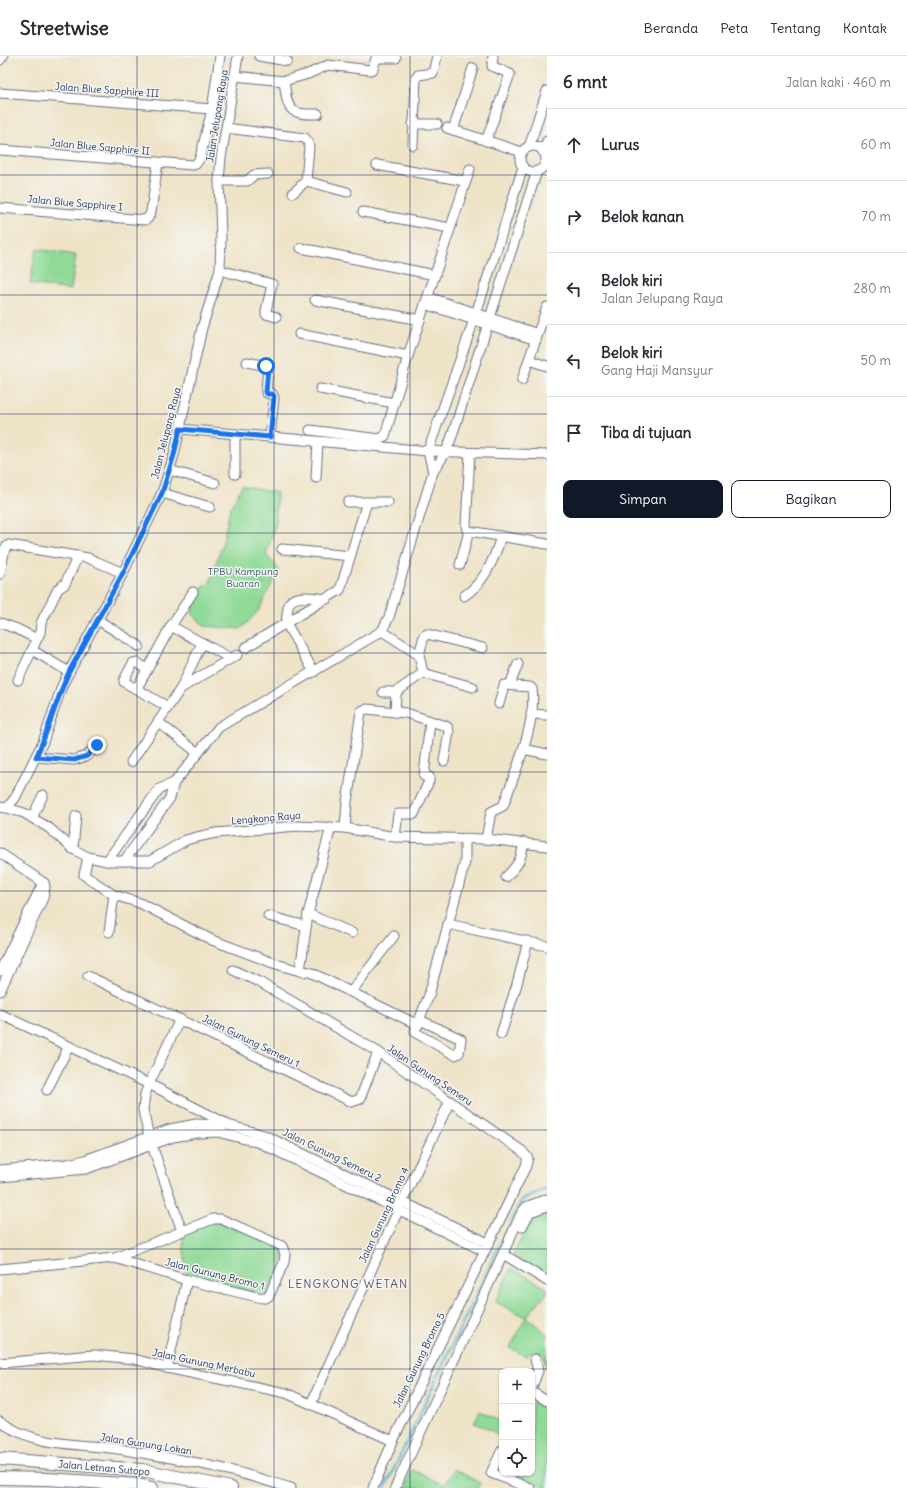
<!DOCTYPE html>
<html lang="id">
<meta charset="utf-8">
<style>
:root{--surface:#fff;--page:#f7f7f7;--text:#2b2b33;--muted:#7c7c81;--line:#e1e1e2;--accent:#111827}
body{margin:0;font-family:Delius,sans-serif;background:var(--page);color:var(--text)}
.controls{position:absolute;right:12px;bottom:12px;display:grid;overflow:hidden;border-radius:8px;box-shadow:0 1px 3px #0004}
.controls button{width:36px;height:36px;display:grid;place-items:center;padding:0;border:0;border-bottom:1px solid var(--line);background:var(--surface);color:var(--text);font:20px sans-serif}
.stop{position:absolute;width:12px;height:12px;margin:-9px;border:3px solid #1a73e8;border-radius:50%;background:#fff}
.stop.end{background:#1a73e8;border-color:#fff;box-shadow:0 1px 4px #0008}
.list{margin:0;padding:0;list-style:none}
h2{display:flex;justify-content:space-between;align-items:center;height:52px;margin:0;padding:0 16px;font-size:17px}
h2 small{font-size:13px;font-weight:400;color:var(--muted)}
.list li{display:grid;grid-template-columns:26px 1fr auto;gap:12px;align-items:center;box-sizing:border-box;height:72px;padding:0 16px;border-top:1px solid var(--line)}
.list b{display:block;font-size:15px;white-space:nowrap}
.list p{margin:0;font-size:13px;white-space:nowrap;color:var(--muted)}
.list em{font-size:13px;font-style:normal;color:var(--muted)}
.actions{display:flex;gap:8px;padding:12px 16px}
.actions a{flex:1;padding:9px 0;border:1px solid var(--accent);border-radius:8px;text-align:center;font-size:14px;color:var(--accent)}
.actions .main{background:var(--accent);color:#fff}
.icon{flex:none;width:22px;height:22px;fill:none;stroke:currentColor;stroke-width:2;stroke-linecap:round;stroke-linejoin:round}
.map{position:relative;flex:none;width:547px;height:1432px;overflow:hidden}
header{display:flex;align-items:center;gap:24px;box-sizing:border-box;height:56px;padding:0 20px;background:var(--surface);border-bottom:1px solid var(--line)}
header strong{font-size:19px}
nav{display:flex;gap:22px;margin-inline-start:auto;font-size:14px}
main{display:flex}
aside{flex:1;background:var(--surface)}
.map>svg:first-child{display:block}
.green{fill:#8fda97;stroke:#55847a}
.lines{fill:none;stroke-linecap:round;stroke-linejoin:round}
.stream{stroke:#57bcd5;stroke-width:2.5}
.minor-casing{stroke:#656e83;stroke-width:11}
.major-casing{stroke:#656e83;stroke-width:14}
.minor{stroke:#fff;stroke-width:9}
.major{stroke:#fff;stroke-width:12}
.route{stroke:#1a73e8;stroke-width:5}
.grid{fill:none;stroke:#1b2f5e;stroke-width:1;stroke-opacity:0.55}
.labels{text-anchor:middle;dominant-baseline:central;stroke-width:3;stroke-linejoin:round;paint-order:stroke}
.street-label{font-size:10px;fill:#1b2f5e;stroke:#f6f6f2}
.park-label{font-size:10px;fill:#385a6c;stroke:#f6f6f2}
.quarter-label{font-size:12px;letter-spacing:1px;fill:#63536f;stroke:#f6f6f2}
</style>
<header>
<strong>Streetwise</strong>
<nav><a>Beranda</a><a>Peta</a><a>Tentang</a><a>Kontak</a></nav>
</header>
<main>
<div class="map">
<svg width="547" height="1432" viewBox="0 0 547 1432">
<rect width="100%" height="100%" fill="#f6f6f2"/>
<filter id="ink" filterUnits="userSpaceOnUse"><feTurbulence type="fractalNoise" baseFrequency=".025" numOctaves="2"/><feDisplacementMap in="SourceGraphic" scale="8" xChannelSelector="R" yChannelSelector="G"/><feConvolveMatrix kernelMatrix="1 2 1 2 8 2 1 2 1" color-interpolation-filters="sRGB"/></filter>
<filter id="wash" filterUnits="userSpaceOnUse"><feTurbulence type="fractalNoise" baseFrequency=".012" numOctaves="4" result="noise"/><feDisplacementMap in="SourceGraphic" scale="16" xChannelSelector="R" yChannelSelector="G"/><feGaussianBlur stdDeviation="0.9" result="paint"/><feColorMatrix in="noise" values="0 0 0 0 0 0 0 0 0 0 0 0 0 0 0 0 0 1.4 0 .05"/><feComposite in="paint" operator="in"/></filter>
<g filter="url(#wash)">
<rect width="100%" height="100%" fill="#efe3c7"/>
<!-- green -->
<g class="green">
<polygon points="36,193 76,199 71,234 30,228"/>
<polygon points="242,430 277,437 276,467 266,499 279,513 259,554 241,573 204,570 191,556 203,531 209,529 223,486 230,452"/>
<polygon points="547,1156 547,1220 513,1199 533,1159"/>
<polygon points="213,1163 282,1190 285,1198 266,1242 187,1224 182,1175"/>
<path d="M511 1212 547 1232V1237L526 1261 547 1278 546 1312C545 1299 542 1294 528 1298L527 1301 510 1292 526 1261 495 1246Z"/>
<polygon points="541,1344 547,1347 547,1432 508,1417 532,1417 532,1347"/>
<polygon points="480,1355 502,1366 502,1383 491,1374 474,1367"/>
<polygon points="454,1413 480,1427 478,1432 404,1432 412,1414 444,1429"/>
</g>
<g class="lines">
<!-- stream -->
<polyline class="stream" points="385,1432 499,1190 522,1144 547,1133"/>
</g>
</g>
<g filter="url(#ink)">
<g class="lines">
<!-- minor casing -->
<g class="minor-casing">
<g id="minor">
<polyline points="259,0 287,5"/>
<polyline points="0,4 3,0"/>
<polyline points="235,20 284,25 308,18 328,9 370,14 373,13 376,2 396,2"/>
<path d="M284 25C288 53 287 59 318 58"/>
<polyline points="0,37 212,53"/>
<polyline points="413,68 437,68"/>
<polyline points="226,72 305,82 308,86 309,91 306,125 293,137"/>
<polyline points="447,72 522,96"/>
<polyline points="453,74 473,12"/>
<polyline points="486,85 510,18 492,10 493,0"/>
<polyline points="413,89 416,22 418,19 433,17 437,0"/>
<circle cx="533" cy="103" r="13"/>
<polyline points="529,91 547,35"/>
<polyline points="0,94 193,109 196,108 200,102 212,53 220,0"/>
<polyline points="543,96 547,85"/>
<polyline points="377,109 465,125"/>
<polyline points="219,125 247,125 254,119 268,118"/>
<polyline points="306,125 347,136"/>
<polyline points="0,152 145,164 148,162 151,156 158,106"/>
<polyline points="363,156 450,172"/>
<polyline points="301,192 435,219"/>
<polyline points="220,214 272,228 266,255 266,258 276,261"/>
<polyline points="428,241 538,278"/>
<polyline points="315,244 420,264"/>
<polyline points="425,248 536,284"/>
<polyline points="299,278 408,300"/>
<polyline points="529,304 547,310"/>
<polyline points="247,306 267,310 268,311 266,336 267,337 272,338 274,341 270,381"/>
<polyline points="522,324 547,251"/>
<polyline points="320,333 394,347"/>
<polyline points="180,373 428,395 547,399"/>
<polyline points="310,374 379,383 385,380 408,300 470,113"/>
<polyline points="169,414 215,427"/>
<polyline points="433,416 428,395 474,264 523,111"/>
<polyline points="235,418 235,378"/>
<polyline points="316,422 318,386"/>
<polyline points="162,437 210,451"/>
<polyline points="348,446 388,446"/>
<polyline points="469,475 547,488"/>
<polyline points="282,493 350,500"/>
<polyline points="460,509 469,475 467,474 466,470 470,397"/>
<polyline points="0,518 5,492 9,489 88,502 123,517"/>
<path d="M464 540C484 527 495 502 501 480"/>
<polyline points="98,564 139,590"/>
<polyline points="0,567 17,573 37,583 32,594 69,616"/>
<polyline points="171,570 230,602"/>
<polyline points="382,575 419,599"/>
<polyline points="37,583 40,577 41,567 58,533 65,528 78,500"/>
<path d="M245 592 286 567C287 562 287 550 290 546 296 538 319 542 327 543"/>
<polyline points="147,614 137,606 133,607 124,624 124,626 168,651"/>
<polyline points="314,616 286,567 340,534 367,446"/>
<polyline points="423,617 419,599 424,580 427,578 483,592"/>
<polyline points="18,624 32,594"/>
<polyline points="510,629 518,608"/>
<polyline points="137,632 171,570 193,536"/>
<polyline points="181,632 202,587"/>
<polyline points="383,636 396,636 423,617 473,631"/>
<polyline points="396,636 395,656 406,657 446,670 448,672 449,676 444,705"/>
<polyline points="531,658 546,659"/>
<polyline points="158,666 198,697"/>
<polyline points="523,693 547,698"/>
<polyline points="36,701 74,704 87,700 97,689"/>
<polyline points="131,706 181,632 237,599"/>
<polyline points="0,751 7,752 24,757 49,772 73,793 88,801 107,805 150,805 186,784 197,781 216,777 297,770 345,772 395,781 486,783 547,790"/>
<polyline points="7,752 15,742 43,686 62,630 69,616 123,517 162,437 174,399 202,272 220,214 221,181 219,125 221,102 238,0"/>
<polyline points="32,762 43,739"/>
<polyline points="345,772 347,746 361,656 363,654 367,653 395,656"/>
<polyline points="395,781 398,758 414,758 429,725 429,721 424,720 430,665"/>
<path d="M486 783 491 756 503 750 504 748C515 716 537 666 532 633L530 631 504 629 499 648"/>
<polyline points="73,793 76,760"/>
<polyline points="0,797 44,827"/>
<polyline points="88,801 84,819 114,839 140,847 212,884 276,908 300,915 310,916 418,969"/>
<polyline points="107,805 159,733 174,727 219,671 382,575 389,561 433,416 446,396 451,383 537,115"/>
<polyline points="124,805 170,742 174,727"/>
<path d="M506 821C519 808 521 804 524 786"/>
<polyline points="308,858 352,877"/>
<polyline points="268,860 306,870"/>
<polyline points="448,868 547,890"/>
<polyline points="109,876 114,839"/>
<polyline points="233,914 259,926 378,996 522,1095 528,1102 526,1110 393,1385 373,1432"/>
<polyline points="0,915 42,829 44,827"/>
<polyline points="300,915 308,858 331,771"/>
<polyline points="88,920 352,1046 360,1043 378,996"/>
<polyline points="0,935 43,842 45,831 44,827"/>
<polyline points="351,936 394,880"/>
<polyline points="0,958 149,1028 225,1067"/>
<polyline points="180,963 149,1028 145,1038 143,1054 149,1081 182,1175"/>
<polyline points="420,964 461,983 459,997 455,999 416,977 415,975 429,939 465,806 465,782"/>
<polyline points="501,978 517,928 528,885"/>
<polyline points="47,1034 69,990"/>
<polyline points="0,1114 68,1108 85,1104 170,1073 196,1068 228,1069 264,1079 488,1187"/>
<polyline points="0,1121 86,1113 173,1081 197,1077 218,1076 260,1087 484,1195"/>
<polyline points="522,1171 530,1156 547,1150"/>
<polyline points="508,1201 547,1225"/>
<polyline points="0,1213 115,1202 213,1163 221,1163 282,1190 285,1198 284,1206 269,1240 266,1242 262,1242 187,1224 115,1202"/>
<polyline points="0,1307 94,1299 134,1303 167,1312 286,1337 393,1385"/>
<polyline points="167,1312 187,1224"/>
<polyline points="532,1331 538,1315 535,1303"/>
<polyline points="532,1336 547,1345"/>
<polyline points="311,1348 402,1146 450,1045"/>
<path d="M0 1365C35 1392 84 1387 125 1394 155 1399 186 1404 215 1411 241 1416 266 1425 291 1432"/>
<polyline points="502,1394 491,1417 530,1432"/>
<polyline points="395,1432 522,1156 526,1151 547,1143"/>
</g>
</g>
<!-- major casing -->
<g class="major-casing">
<g id="major">
<polyline points="0,1403 142,1414 231,1432"/>
<polyline points="0,1422 47,1423 138,1429 152,1432"/>
</g>
</g>
<!-- minor -->
<use href="#minor" class="minor"/>
<!-- major -->
<use href="#major" class="major"/>
</g>
</g>
<g class="lines" filter="url(#ink)">
<!-- route -->
<path class="route" d="M97 689 87 700 74 704 36 701C49 674 56 644 69 616L123 517 162 437 174 399 180 373 270 381 274 340 272 338H267L266 336 268 312 266 310"/>
</g>
<!-- grid -->
<path class="grid" d="M137 0V1432M274 0V1432M410 0V1432M0 119H547M0 239H547M0 358H547M0 477H547M0 597H547M0 716H547M0 835H547M0 955H547M0 1074H547M0 1193H547M0 1313H547"/>
<g class="labels">
<!-- street labels -->
<g class="street-label">
<text transform="translate(107 34) rotate(4)">Jalan Blue Sapphire III</text>
<text transform="translate(217 60) rotate(-81)">Jalan Jelupang Raya</text>
<text transform="translate(100 91) rotate(5)">Jalan Blue Sapphire II</text>
<text transform="translate(75 147) rotate(5)">Jalan Blue Sapphire I</text>
<text transform="translate(166 377) rotate(-76)">Jalan Jelupang Raya</text>
<text transform="translate(266 762) rotate(-5)">Lengkong Raya</text>
<text transform="translate(251 985) rotate(26)">Jalan Gunung Semeru 1</text>
<text transform="translate(430 1019) rotate(34)">Jalan Gunung Semeru</text>
<text transform="translate(332 1099) rotate(26)">Jalan Gunung Semeru 2</text>
<text transform="translate(384 1159) rotate(-65)">Jalan Gunung Bromo 4</text>
<text transform="translate(215 1218) rotate(14)">Jalan Gunung Bromo 1</text>
<text transform="translate(419 1304) rotate(-64)">Jalan Gunung Bromo 5</text>
<text transform="translate(204 1307) rotate(12)">Jalan Gunung Merbabu</text>
<text transform="translate(146 1388) rotate(9)">Jalan Gunung Lokan</text>
<text transform="translate(104 1412) rotate(5)">Jalan Letnan Sutopo</text>
</g>
<!-- park labels -->
<g class="park-label">
<text x="243" y="515">TPBU Kampung<tspan x="243" dy="12">Buaran</tspan></text>
</g>
<!-- quarter labels -->
<g class="quarter-label">
<text x="348" y="1227">LENGKONG WETAN</text>
</g>
</g>
</svg>
<div class="controls">
<button>+</button>
<button>−</button>
<button><svg class="icon" aria-label="locate" viewBox="0 0 24 24"><circle cx="12" cy="12" r="6"/><path d="M12 2v4M12 18v4M2 12h4M18 12h4"/></svg></button>
</div>
<div class="stop" style="left:266px;top:310px"></div>
<div class="stop end" style="left:97px;top:689px"></div>
</div>
<aside>
<h2>6 mnt<small>Jalan kaki · 460 m</small></h2>
<ul class="list">
<li><svg class="icon" aria-label="ahead" viewBox="0 0 24 24"><path d="M12 20V5M6 11l6-6 6 6"/></svg><div><b>Lurus</b></div><em>60 m</em></li>
<li><svg class="icon" aria-label="right" viewBox="0 0 24 24"><path d="M7 20v-9h11M14 6l5 5-5 5"/></svg><div><b>Belok kanan</b></div><em>70 m</em></li>
<li><svg class="icon" aria-label="left" viewBox="0 0 24 24"><path d="M17 20v-9H6M10 6l-5 5 5 5"/></svg><div><b>Belok kiri</b><p>Jalan Jelupang Raya</p></div><em>280 m</em></li>
<li><svg class="icon" aria-label="left" viewBox="0 0 24 24"><path d="M17 20v-9H6M10 6l-5 5 5 5"/></svg><div><b>Belok kiri</b><p>Gang Haji Mansyur</p></div><em>50 m</em></li>
<li><svg class="icon" aria-label="arrive" viewBox="0 0 24 24"><path d="M6 21V4h12l-3 4 3 4H6"/></svg><div><b>Tiba di tujuan</b></div></li>
</ul>
<div class="actions"><a class="main">Simpan</a><a>Bagikan</a></div>
</aside>
</main>
